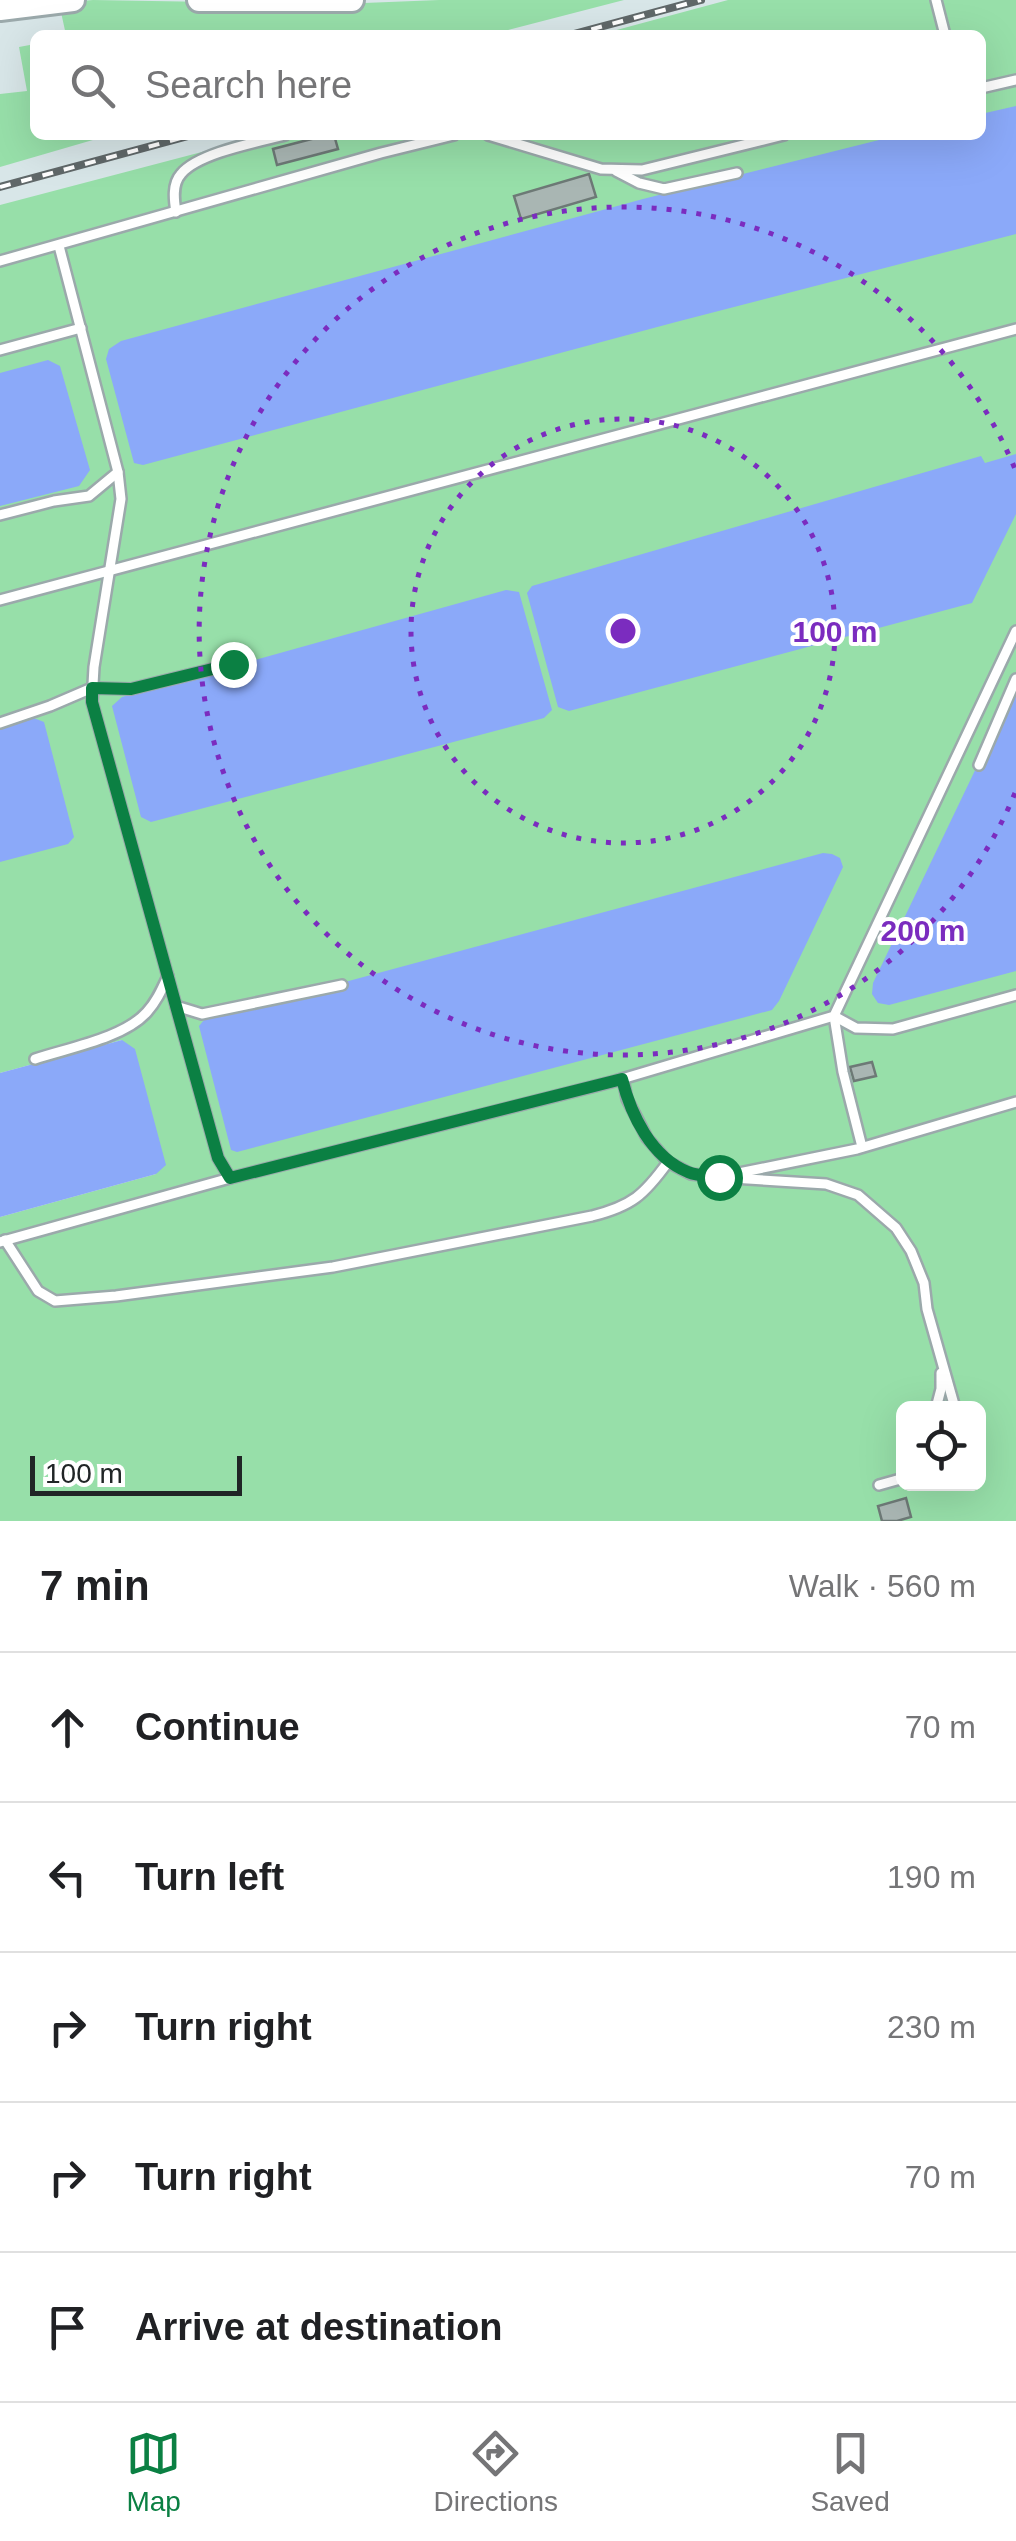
<!DOCTYPE html>
<meta charset="utf-8">
<style>
:root{--surface:#fff;--page:#f6f6f6;--text:#202124;--muted:#757577;--line:#e0e0e0;--accent:#0b8043}
body{margin:0;font-family:Arial,sans-serif;background:var(--page);color:var(--text)}
.controls{position:absolute;right:30px;bottom:30px;display:grid;overflow:hidden;border-radius:15px;box-shadow:0 10px 40px #0002}
.controls button{width:90px;height:90px;display:grid;place-items:center;padding:0;border:0;border-bottom:2px solid var(--line);background:var(--surface);color:var(--text);font:50px sans-serif}
.scale{position:absolute;left:30px;bottom:25px;width:212px;box-sizing:border-box;padding-left:10px;border:5px solid #202526;border-top:0;font-size:28px;line-height:35px;white-space:nowrap;color:#202526;-webkit-text-stroke:8px #fff;paint-order:stroke}
.stop{position:absolute;width:30px;height:30px;margin:-22px;border:8px solid #0b8043;border-radius:50%;background:#fff}
.stop.end{background:#0b8043;border-color:#fff;box-shadow:0 2px 10px #0008}
.list{margin:0;padding:0;list-style:none}
h2{display:flex;justify-content:space-between;align-items:center;height:130px;margin:0;padding:0 40px;font-size:42px}
h2 small{font-size:32px;font-weight:400;color:var(--muted)}
.list li{display:grid;grid-template-columns:65px 1fr auto;gap:30px;align-items:center;box-sizing:border-box;height:150px;padding:0 40px;border-top:2px solid var(--line)}
.list b{display:block;font-size:38px;white-space:nowrap}
.list em{font-size:32px;font-style:normal;color:var(--muted)}
.icon{flex:none;width:55px;height:55px;fill:none;stroke:currentColor;stroke-width:2;stroke-linecap:round;stroke-linejoin:round}
.map{position:relative;flex:none;width:1016px;height:1521px;overflow:hidden}
.search{position:absolute;background:var(--surface);box-shadow:0 10px 40px #0002;left:30px;right:30px;top:30px;height:110px;display:flex;align-items:center;gap:25px;box-sizing:border-box;padding:0 35px;border-radius:15px;color:var(--muted);font-size:38px}
.sheet{height:880px;background:var(--surface)}
nav{display:flex;justify-content:space-around;align-items:center;box-sizing:border-box;height:140px;border-top:2px solid var(--line);background:var(--surface);font-size:28px;color:var(--muted)}
nav a{display:grid;justify-items:center;gap:5px}
nav .on{color:var(--accent)}
.map>svg:first-child{display:block}
.green{fill:#97dfa9;fill-rule:evenodd}
.water{fill:#8ba9f9}
.building{fill:#a9b6b3;stroke:#6d7976;stroke-width:2.5}
.lines{fill:none;stroke-linecap:round;stroke-linejoin:round}
.service-casing{stroke:#9ba9ab;stroke-width:14}
.secondary-casing{stroke:#9ba9ab;stroke-width:28}
.service{stroke:#fff;stroke-width:9}
.secondary{stroke:#fff;stroke-width:22}
.rail-casing{stroke:#606869;stroke-width:8}
.rail{stroke:#fff;stroke-width:4;stroke-dasharray:11;stroke-linecap:butt}
.route{stroke:#0b8043;stroke-width:12}
.ring{fill:none;stroke:#7b2cbf;stroke-width:5;stroke-dasharray:5 10}
.centre{fill:#7b2cbf;stroke:#fff;stroke-width:5}
.ring-label{font-size:30px;text-anchor:middle;font-weight:bold;fill:#7b2cbf;stroke:#fff;stroke-width:8;stroke-linejoin:round;paint-order:stroke}
</style>
<div class="map">
<svg width="1016" height="1521" viewBox="0 0 1016 1521">
<rect width="100%" height="100%" fill="#d8e6e8"/>
<!-- green -->
<g class="green">
<polygon points="93,0 339,4 439,0 624,0 489,35 66,35 59,3"/>
<path d="M728 0H1016V1521H0V1217L156 1174 122 1040 0 1073V205L266 135H981V35H598ZM904 1408H978V1484H904Z"/>
<polygon points="35,44 35,135 110,135 0,167 0,94 27,91 19,47"/>
</g>
<!-- water -->
<g class="water">
<polygon points="1016,106 1016,234 676,322 143,465 134,463 106,359 109,349 121,341 643,199 899,135 981,135 981,114"/>
<polygon points="48,360 60,366 90,470 79,486 0,506 0,373"/>
<polygon points="1016,454 1016,514 972,603 569,711 558,707 527,593 532,586 981,456 985,463"/>
<polygon points="506,590 519,592 552,710 544,718 151,822 141,817 112,706 122,697"/>
<polygon points="1016,685 1016,971 889,1005 878,1003 872,994 873,983"/>
<polygon points="31,717 44,722 74,837 68,844 0,862 0,726"/>
<polygon points="823,853 832,854 840,858 843,867 779,1001 772,1010 237,1152 231,1150 199,1026 204,1020"/>
<polygon points="122,1040 135,1049 166,1165 156,1174 0,1217 0,1073"/>
</g>
<!-- building -->
<g class="building">
<polygon points="327,135 334,135 338,149 277,165 273,149"/>
<polygon points="589,174 596,197 521,219 514,196"/>
<polygon points="872,1062 876,1076 854,1081 850,1067"/>
<polygon points="906,1498 911,1517 897,1521 882,1521 878,1506"/>
</g>
<g class="lines">
<!-- service casing -->
<g class="service-casing">
<g id="service">
<polyline points="936,0 945,35"/>
<polyline points="981,88 1016,80"/>
<polyline points="488,135 601,169 642,170 784,135"/>
<polyline points="616,171 639,183 664,189 737,173"/>
<path d="M176 212C174 200 172 184 181 174 198 153 258 142 285 135"/>
<polyline points="59,246 118,472 121,499 94,667 92,702 218,1158 230,1178"/>
<polyline points="0,261 381,153 454,135"/>
<polyline points="0,350 81,328"/>
<polyline points="0,515 54,501 89,496 118,472"/>
<polyline points="0,600 1016,329"/>
<polyline points="0,723 50,706 92,688 131,689 233,664"/>
<polyline points="979,765 1016,679"/>
<polyline points="176,1006 202,1014 342,985"/>
<polyline points="834,1016 856,1028 893,1029 1016,995"/>
<polyline points="834,1016 843,1072 862,1147"/>
<path d="M35 1059C68 1048 124 1038 147 1012 157 1001 162 989 168 976"/>
<polyline points="623,1079 627,1099 647,1138 668,1162 691,1174 719,1177 857,1149 1016,1102"/>
<polyline points="732,1178 826,1184 858,1195 896,1228 911,1251 924,1283 927,1309 955,1408"/>
<path d="M5 1240 38 1291 55 1301 116 1296 333 1267 592 1216C632 1206 644 1195 668 1162"/>
<polyline points="0,1242 230,1178 615,1081 834,1016 1016,631"/>
<polyline points="936,1408 941,1389 941,1373"/>
<polyline points="879,1485 904,1478"/>
</g>
</g>
<!-- secondary casing -->
<g class="secondary-casing">
<g id="secondary">
<polyline points="199,0 352,0"/>
<polyline points="0,9 73,0"/>
</g>
</g>
<!-- service -->
<use href="#service" class="service"/>
<!-- secondary -->
<use href="#secondary" class="secondary"/>
<!-- rail casing -->
<g class="rail-casing">
<g id="rail">
<polyline points="570,35 701,0"/>
<polyline points="0,187 192,135"/>
</g>
</g>
<!-- rail -->
<use href="#rail" class="rail"/>
</g>
<g class="lines">
<!-- route -->
<path class="route" d="M233 664 131 689 92 688V702L218 1158 230 1178 622 1079C631 1115 651 1157 688 1172 697 1176 709 1176 719 1177"/>
</g>
<!-- distance rings -->
<g class="ring">
<circle cx="623" cy="631" r="212"/>
<path d="M1015 793A424 424 0 1 1 1015 469"/>
</g>
<circle cx="623" cy="631" r="15" class="centre"/>
<g class="ring-label">
<text x="835" y="642">100 m</text>
<text x="923" y="941">200 m</text>
</g>
</svg>
<div class="controls">
<button><svg class="icon" aria-label="locate" viewBox="0 0 24 24"><circle cx="12" cy="12" r="6"/><path d="M12 2v4M12 18v4M2 12h4M18 12h4"/></svg></button>
</div>
<div class="scale">100 m</div>
<div class="stop" style="left:719px;top:1177px"></div>
<div class="stop end" style="left:233px;top:664px"></div>
<div class="search"><svg class="icon" aria-label="search" viewBox="0 0 24 24"><circle cx="10" cy="10" r="6"/><path d="M15 15l6 6"/></svg>Search here</div>
</div>
<section class="sheet">
<h2>7 min<small>Walk · 560 m</small></h2>
<ul class="list">
<li><svg class="icon" aria-label="ahead" viewBox="0 0 24 24"><path d="M12 20V5M6 11l6-6 6 6"/></svg><div><b>Continue</b></div><em>70 m</em></li>
<li><svg class="icon" aria-label="left" viewBox="0 0 24 24"><path d="M17 20v-9H6M10 6l-5 5 5 5"/></svg><div><b>Turn left</b></div><em>190 m</em></li>
<li><svg class="icon" aria-label="right" viewBox="0 0 24 24"><path d="M7 20v-9h11M14 6l5 5-5 5"/></svg><div><b>Turn right</b></div><em>230 m</em></li>
<li><svg class="icon" aria-label="right" viewBox="0 0 24 24"><path d="M7 20v-9h11M14 6l5 5-5 5"/></svg><div><b>Turn right</b></div><em>70 m</em></li>
<li><svg class="icon" aria-label="arrive" viewBox="0 0 24 24"><path d="M6 21V4h12l-3 4 3 4H6"/></svg><div><b>Arrive at destination</b></div></li>
</ul>
</section>
<nav>
<a class="on"><svg class="icon" aria-label="map" viewBox="0 0 24 24"><path d="M3 6l6-2 6 2 6-2v14l-6 2-6-2-6 2zM9 4v14M15 6v14"/></svg>Map</a>
<a><svg class="icon" aria-label="directions" viewBox="0 0 24 24"><path d="M12 3l9 9-9 9-9-9zM9 14v-3h6M13 9l2 2-2 2"/></svg>Directions</a>
<a><svg class="icon" aria-label="saved" viewBox="0 0 24 24"><path d="M7 4h10v16l-5-4-5 4z"/></svg>Saved</a>
</nav>
